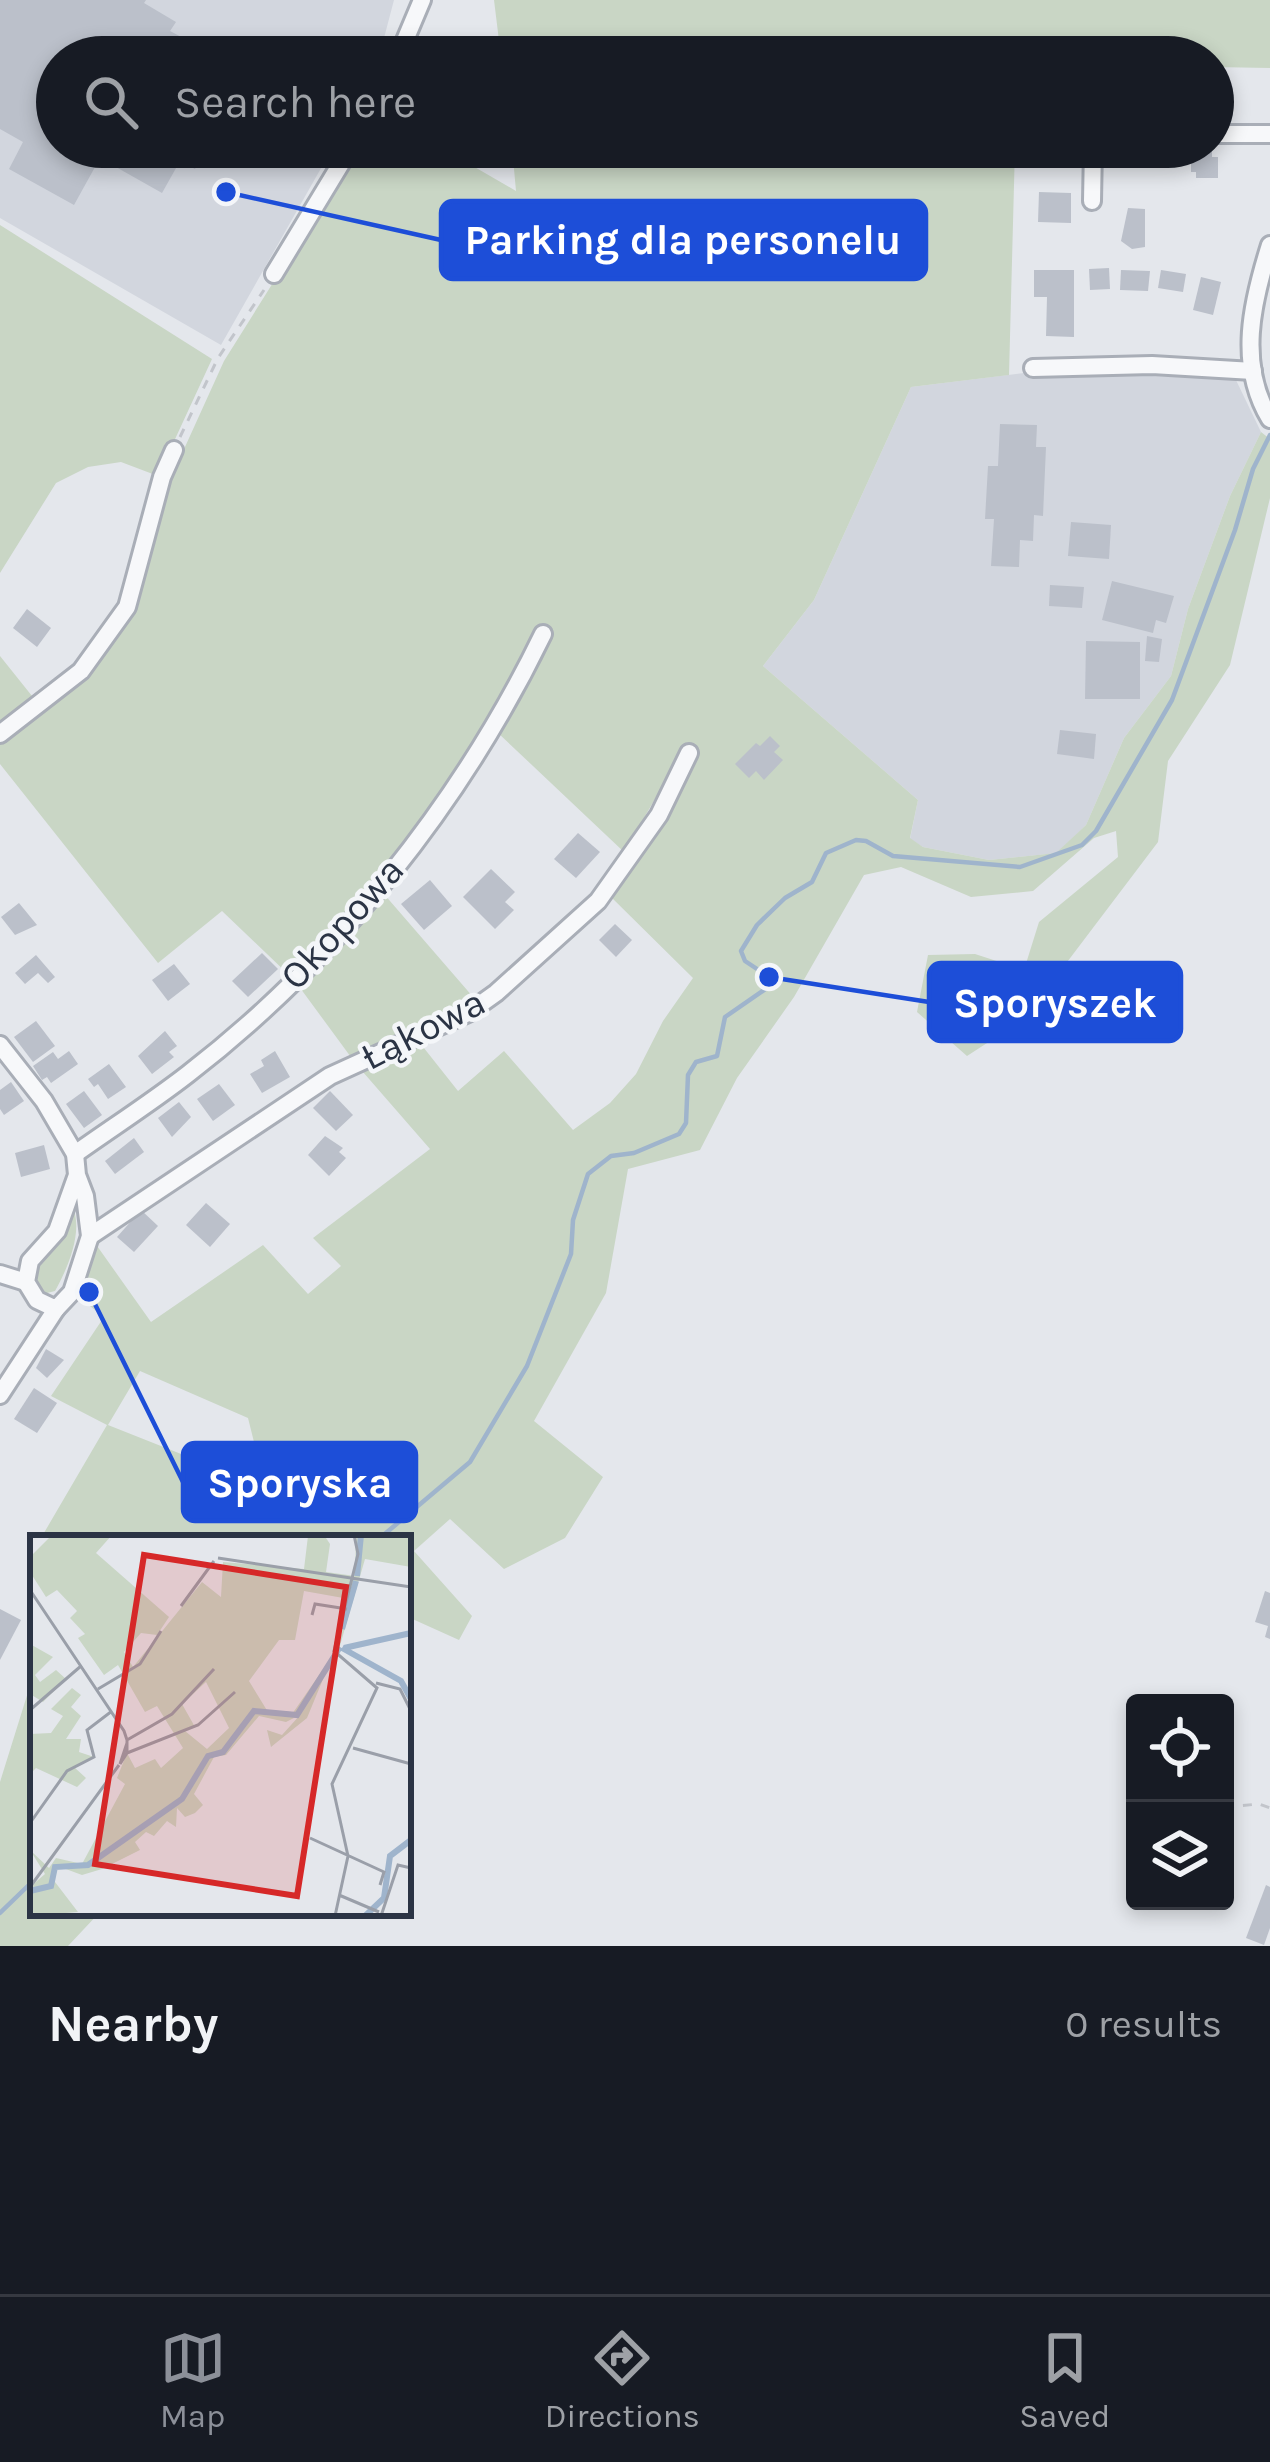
<!DOCTYPE html>
<meta charset="utf-8">
<style>
:root{--surface:#171b24;--page:#242831;--text:#f1f3f6;--muted:#9ea1a6;--line:#363941;--accent:#8c9099}
body{margin:0;font-family:Karla,sans-serif;background:var(--page);color:var(--text)}
.controls{position:absolute;right:36px;bottom:36px;display:grid;overflow:hidden;border-radius:12px;box-shadow:0 6px 18px #0003}
.controls button{width:108px;height:108px;display:grid;place-items:center;padding:0;border:0;border-bottom:3px solid var(--line);background:var(--surface);color:var(--text);font:60px sans-serif}
.list{margin:0;padding:0;list-style:none}
h2{display:flex;justify-content:space-between;align-items:center;height:156px;margin:0;padding:0 48px;font-size:51px}
h2 small{font-size:39px;font-weight:400;color:var(--muted)}
.icon{flex:none;width:66px;height:66px;fill:none;stroke:currentColor;stroke-width:2;stroke-linecap:round;stroke-linejoin:round}
.map{position:relative;flex:none;width:1270px;height:1946px;overflow:hidden}
.search{position:absolute;background:var(--surface);box-shadow:0 6px 18px #0003;left:36px;right:36px;top:36px;height:132px;display:flex;align-items:center;gap:30px;box-sizing:border-box;padding:0 42px;border-radius:66px;color:var(--muted);font-size:45px}
.sheet{height:348px;background:var(--surface)}
nav{display:flex;justify-content:space-around;align-items:center;box-sizing:border-box;height:168px;border-top:3px solid var(--line);background:var(--surface);font-size:33px;color:var(--muted)}
nav a{display:grid;justify-items:center;gap:6px}
nav .on{color:var(--accent)}
.map>svg:first-child{display:block}
.built{fill:#d2d6de}
.green{fill:#c9d6c5;fill-rule:evenodd}
.lines{fill:none;stroke-linecap:round;stroke-linejoin:round}
.stream{stroke:#9fb4cc;stroke-width:4.5}
.building{fill:#bbc0ca}
.minor-casing{stroke:#a9aeb7;stroke-width:22}
.path{stroke:#c2c5cb;stroke-width:3;stroke-dasharray:9 9;stroke-linecap:butt}
.minor{stroke:#f7f8fa;stroke-width:16}
.labels{text-anchor:middle;dominant-baseline:central;stroke-width:9;stroke-linejoin:round;paint-order:stroke}
.street-label{font-size:39px;fill:#2b3445;stroke:#f4f6f9}
.inset-river{fill:none;stroke:#9fb4cc;stroke-width:6}
.inset-road{fill:none;stroke:#9a9fa9;stroke-width:3}
.view{fill:#d62828;fill-opacity:0.15;stroke:#d62828;stroke-width:6}
.inset-edge{fill:none;stroke:#2b3445;stroke-width:6}
.leader{fill:none;stroke:#1d4ed8;stroke-width:4.5}
.callout-dot{fill:#1d4ed8;stroke:#f4f6f9;stroke-width:4.5}
.callout{fill:#1d4ed8;stroke:#1d4ed8;stroke-width:4.5}
.callout-label{font-size:42px;text-anchor:middle;font-weight:bold;fill:#fff}
</style>
<div class="map">
<svg width="1270" height="1946" viewBox="0 0 1270 1946">
<rect width="100%" height="100%" fill="#e4e7ec"/>
<!-- built -->
<g class="built">
<polygon points="0,0 394,0 379,57 57,57 57,147 333,147 221,345 0,218"/>
<polygon points="1024,373 1235,378 1261,432 1230,496 1188,609 1171,676 1124,738 1086,825 1057,853 989,860 923,847 910,839 918,800 763,666 814,600 911,387"/>
</g>
<!-- green -->
<g class="green">
<polygon points="494,0 1270,0 1270,68 1213,67 1213,57 501,57"/>
<path d="M358 147H440L516 191 512 147H1015L1009 375 911 387 814 600 763 666 918 800 910 838 923 847 989 860 1056 853 1086 825 1124 738 1171 676 1188 609 1230 496 1261 432 1270 439V498L1230 665 1168 761 1158 842 1024 1019 967 1056 917 1012 928 955 975 954 1024 970 1039 922 1118 857 1116 831 1094 838 1033 891 971 897 901 867 864 875 794 997 737 1078 700 1150 628 1169 606 1293 534 1421 603 1477 565 1538 504 1569 450 1519 414 1551 472 1616 459 1640 408 1617V1538H41L107 1425 51 1396 104 1317 72 1292 90 1236 151 1322 263 1245 308 1294 341 1266 313 1238 430 1149 356 1064 295 981 377 886 480 1005 416 1038 458 1091 504 1051 573 1130 610 1103 636 1074 663 1021 693 978 610 896 686 746 624 852 497 732 468 760 432 811 291 977 222 911 158 963 0 764V656L36 701 81 671 148 559 170 480 224 361ZM140 1371 248 1418 255 1446 236 1469 224 1471 108 1425Z"/>
<polygon points="0,225 212,359 158,476 121,462 88,467 56,483 0,573"/>
<path d="M73 1208C83 1232 68 1268 55 1291L43 1294 36 1286 35 1269 63 1236Z"/>
<polygon points="33,1607 33,1913 99,1913 68,1946 0,1946 0,1782 29,1689"/>
</g>
<g class="lines">
<!-- stream -->
<g class="stream">
<polyline points="380,1538 470,1462 527,1366 571,1254 573,1220 588,1174 611,1156 634,1153 679,1134 686,1123 688,1075 696,1062 717,1056 725,1017 767,988 769,977 745,961 741,951 757,925 785,898 812,882 826,853 856,840 866,841 893,856 1020,867 1082,845 1096,831 1172,700 1235,530 1253,469 1270,435"/>
<polyline points="0,1913 33,1881"/>
</g>
</g>
<!-- building -->
<g class="building">
<polygon points="0,0 146,0 144,3 176,22 170,31 187,40 178,57 57,57 57,147 207,147 195,169 180,161 162,193 100,158 74,205 9,169 23,142 0,129"/>
<polygon points="1196,147 1212,147 1212,157 1218,157 1218,178 1196,178 1196,172 1191,172 1191,157 1196,157"/>
<polygon points="1039,192 1071,193 1071,223 1038,222"/>
<polygon points="1128,208 1145,209 1145,247 1132,249 1121,241"/>
<polygon points="1109,268 1110,289 1090,290 1089,269"/>
<polygon points="1034,270 1074,270 1074,337 1046,336 1047,297 1034,297"/>
<polygon points="1121,270 1150,271 1148,291 1120,290"/>
<polygon points="1161,270 1186,274 1183,292 1158,288"/>
<polygon points="1201,277 1221,282 1213,315 1193,310"/>
<polygon points="1000,424 1037,425 1036,447 1046,447 1043,516 1034,515 1033,541 1020,540 1019,567 991,566 994,519 985,519 988,466 998,466"/>
<polygon points="1071,522 1111,525 1109,559 1068,556"/>
<polygon points="1112,581 1174,596 1166,623 1156,620 1153,633 1102,620"/>
<polygon points="1050,585 1084,587 1082,608 1049,606"/>
<polygon points="27,609 51,628 37,647 13,628"/>
<polygon points="1147,636 1162,639 1159,662 1145,661"/>
<polygon points="1086,641 1140,642 1140,699 1085,699"/>
<polygon points="1060,730 1096,734 1094,759 1057,754"/>
<polygon points="770,736 780,746 774,752 783,760 764,780 756,771 749,778 735,764 756,743 760,746"/>
<polygon points="578,833 600,852 576,878 554,859"/>
<polygon points="491,869 515,892 505,902 514,910 495,929 463,897"/>
<polygon points="430,880 452,906 424,930 401,904"/>
<polygon points="19,903 37,925 15,935 1,917"/>
<polygon points="615,924 632,940 616,957 599,940"/>
<polygon points="262,953 278,969 248,997 232,981"/>
<polygon points="36,955 55,977 48,983 38,973 25,984 15,973"/>
<polygon points="174,964 190,984 168,1001 152,980"/>
<polygon points="36,1021 55,1046 33,1062 14,1037"/>
<polygon points="165,1031 177,1046 169,1052 174,1057 152,1074 138,1056"/>
<polygon points="69,1051 78,1064 51,1083 47,1077 42,1080 33,1066 53,1052 58,1059"/>
<polygon points="275,1051 290,1077 262,1093 250,1074 264,1066 261,1060"/>
<polygon points="109,1064 126,1087 108,1099 98,1084 94,1087 88,1079"/>
<polygon points="11,1082 24,1101 4,1115 0,1109 0,1090"/>
<polygon points="219,1084 235,1105 213,1121 197,1099"/>
<polygon points="84,1091 102,1115 84,1128 66,1104"/>
<polygon points="330,1091 353,1115 336,1131 313,1108"/>
<polygon points="179,1102 191,1117 172,1137 158,1118"/>
<polygon points="325,1136 343,1148 339,1152 346,1158 329,1176 308,1155"/>
<polygon points="134,1138 144,1152 115,1174 105,1161"/>
<polygon points="44,1145 50,1169 21,1177 15,1153"/>
<polygon points="206,1203 230,1224 210,1247 186,1225"/>
<polygon points="141,1210 158,1226 134,1252 117,1237"/>
<polygon points="46,1349 64,1360 47,1378 36,1368"/>
<polygon points="34,1388 57,1403 37,1433 14,1419"/>
<polygon points="1265,1591 1270,1593 1270,1639 1265,1637 1268,1626 1255,1622"/>
<polygon points="0,1609 21,1620 0,1660"/>
<polygon points="1266,1885 1270,1887 1270,1928 1264,1945 1246,1938"/>
</g>
<g class="lines">
<!-- minor casing -->
<g class="minor-casing">
<g id="minor">
<polyline points="398,57 422,0"/>
<polyline points="1213,134 1270,134"/>
<polyline points="1092,201 1093,147"/>
<path d="M1270 245C1252 302 1237 364 1270 419"/>
<polyline points="274,274 351,147"/>
<polyline points="1033,368 1152,365 1253,371"/>
<polyline points="0,734 81,671 127,607 162,477 174,450"/>
<polyline points="0,1045 44,1101 75,1154 77,1175 85,1196 90,1236 72,1292 56,1309 37,1300 26,1282 30,1261 57,1231 77,1175"/>
<path d="M75 1154C113 1127 152 1102 188 1074 337 959 461 803 543 634"/>
<polyline points="90,1236 330,1076 468,1013 496,993 598,901 659,815 689,753"/>
<polyline points="0,1274 26,1282"/>
<polyline points="0,1395 56,1309"/>
</g>
</g>
<!-- path -->
<g class="path">
<polyline points="180,437 218,358 264,290"/>
<polyline points="1225,1807 1259,1804 1270,1808"/>
</g>
<!-- minor -->
<use href="#minor" class="minor"/>
</g>
<g class="labels">
<!-- street labels -->
<g class="street-label">
<text transform="translate(342 923) rotate(-48)">Okopowa</text>
<text transform="translate(423 1029) rotate(-27)">Łąkowa</text>
</g>
</g>
<!-- overview -->
<g transform="translate(30 1535)">
<rect width="381" height="381" fill="#e4e7ec"/>
<path d="M22 0H82L66 18 139 82 127 100 111 98 94 117 103 132 172 47 191 62 193 27 274 34 278 1 235 0H294L300 9 296 37 325 41 326 0H381V32L335 24 307 121 319 64 274 56 265 105H249L219 146 238 177 260 182 303 120 277 183 241 212 237 195 252 200 270 180 256 187 229 181 196 220 184 222 164 259 173 270 165 278 155 282 147 273 146 292 137 286 124 301 116 297 105 307 110 315 72 334 52 340 25 330V347L48 377 0 381V352L15 339 0 315 19 333 26 323 52 329 95 249 87 243 97 218 105 233 125 224 131 233 153 213 127 171 115 177 88 130 74 140 48 103 55 99 40 83 47 76 27 55 16 62 0 37V22ZM176 147 199 193 177 214 155 196 165 192 152 169ZM0 109 23 122 5 140 10 147 26 135 36 144 13 167 0 159ZM42 153 51 160 41 172 51 181 36 204H51L49 217 64 222 44 232 56 243 47 252 6 233 0 239V199L21 198 33 181 21 174Z" fill="#c9d6c5" fill-rule="evenodd"/>
<path class="inset-river" d="M327 41 331 0M312 94 326 46M312 113 371 146 381 164M314 113 381 98M0 356 21 351 25 332 58 330 152 264 178 221 193 217 224 176 267 180 310 112M335 381 354 363 360 321 381 305"/>
<path class="inset-road" d="M188 23 381 52M0 55 94 196 97 205V218L90 229 97 208M151 71 184 26M282 80 285 69 317 74M346 148 370 154 381 176M68 154 110 129 131 96M0 175 51 131M97 205 142 179 184 134M323 213 381 229M97 218 168 190 205 157M0 288 37 236 64 222 57 195 82 176M280 303 354 337 350 350M0 352 89 230M309 360 349 377M305 381 318 321 302 249 347 153 304 116 328 19 324 0M351 381 368 330 381 333"/>
<path class="view" d="M114 20 316 52 267 361 65 329Z"/>
<rect width="381" height="381" class="inset-edge"/>
</g>
<!-- callouts -->
<path class="leader" d="M226 192L441 240M769 977L929 1002M89 1292L183 1482"/>
<g class="callout-dot">
<circle cx="226" cy="192" r="12"/>
<circle cx="769" cy="977" r="12"/>
<circle cx="89" cy="1292" r="12"/>
</g>
<g class="callout">
<rect x="441" y="201" width="485" height="78" rx="12"/>
<rect x="929" y="963" width="252" height="78" rx="12"/>
<rect x="183" y="1443" width="233" height="78" rx="12"/>
</g>
<g class="callout-label">
<text x="683" y="254">Parking dla personelu</text>
<text x="1055" y="1017">Sporyszek</text>
<text x="300" y="1497">Sporyska</text>
</g>
</svg>
<div class="controls">
<button><svg class="icon" aria-label="locate" viewBox="0 0 24 24"><circle cx="12" cy="12" r="6"/><path d="M12 2v4M12 18v4M2 12h4M18 12h4"/></svg></button>
<button><svg class="icon" aria-label="layers" viewBox="0 0 24 24"><path d="M12 4l9 5-9 5-9-5zM3 14l9 5 9-5"/></svg></button>
</div>
<div class="search"><svg class="icon" aria-label="search" viewBox="0 0 24 24"><circle cx="10" cy="10" r="6"/><path d="M15 15l6 6"/></svg>Search here</div>
</div>
<section class="sheet">
<h2>Nearby<small>0 results</small></h2>
<ul class="list">
</ul>
</section>
<nav>
<a class="on"><svg class="icon" aria-label="map" viewBox="0 0 24 24"><path d="M3 6l6-2 6 2 6-2v14l-6 2-6-2-6 2zM9 4v14M15 6v14"/></svg>Map</a>
<a><svg class="icon" aria-label="directions" viewBox="0 0 24 24"><path d="M12 3l9 9-9 9-9-9zM9 14v-3h6M13 9l2 2-2 2"/></svg>Directions</a>
<a><svg class="icon" aria-label="saved" viewBox="0 0 24 24"><path d="M7 4h10v16l-5-4-5 4z"/></svg>Saved</a>
</nav>
